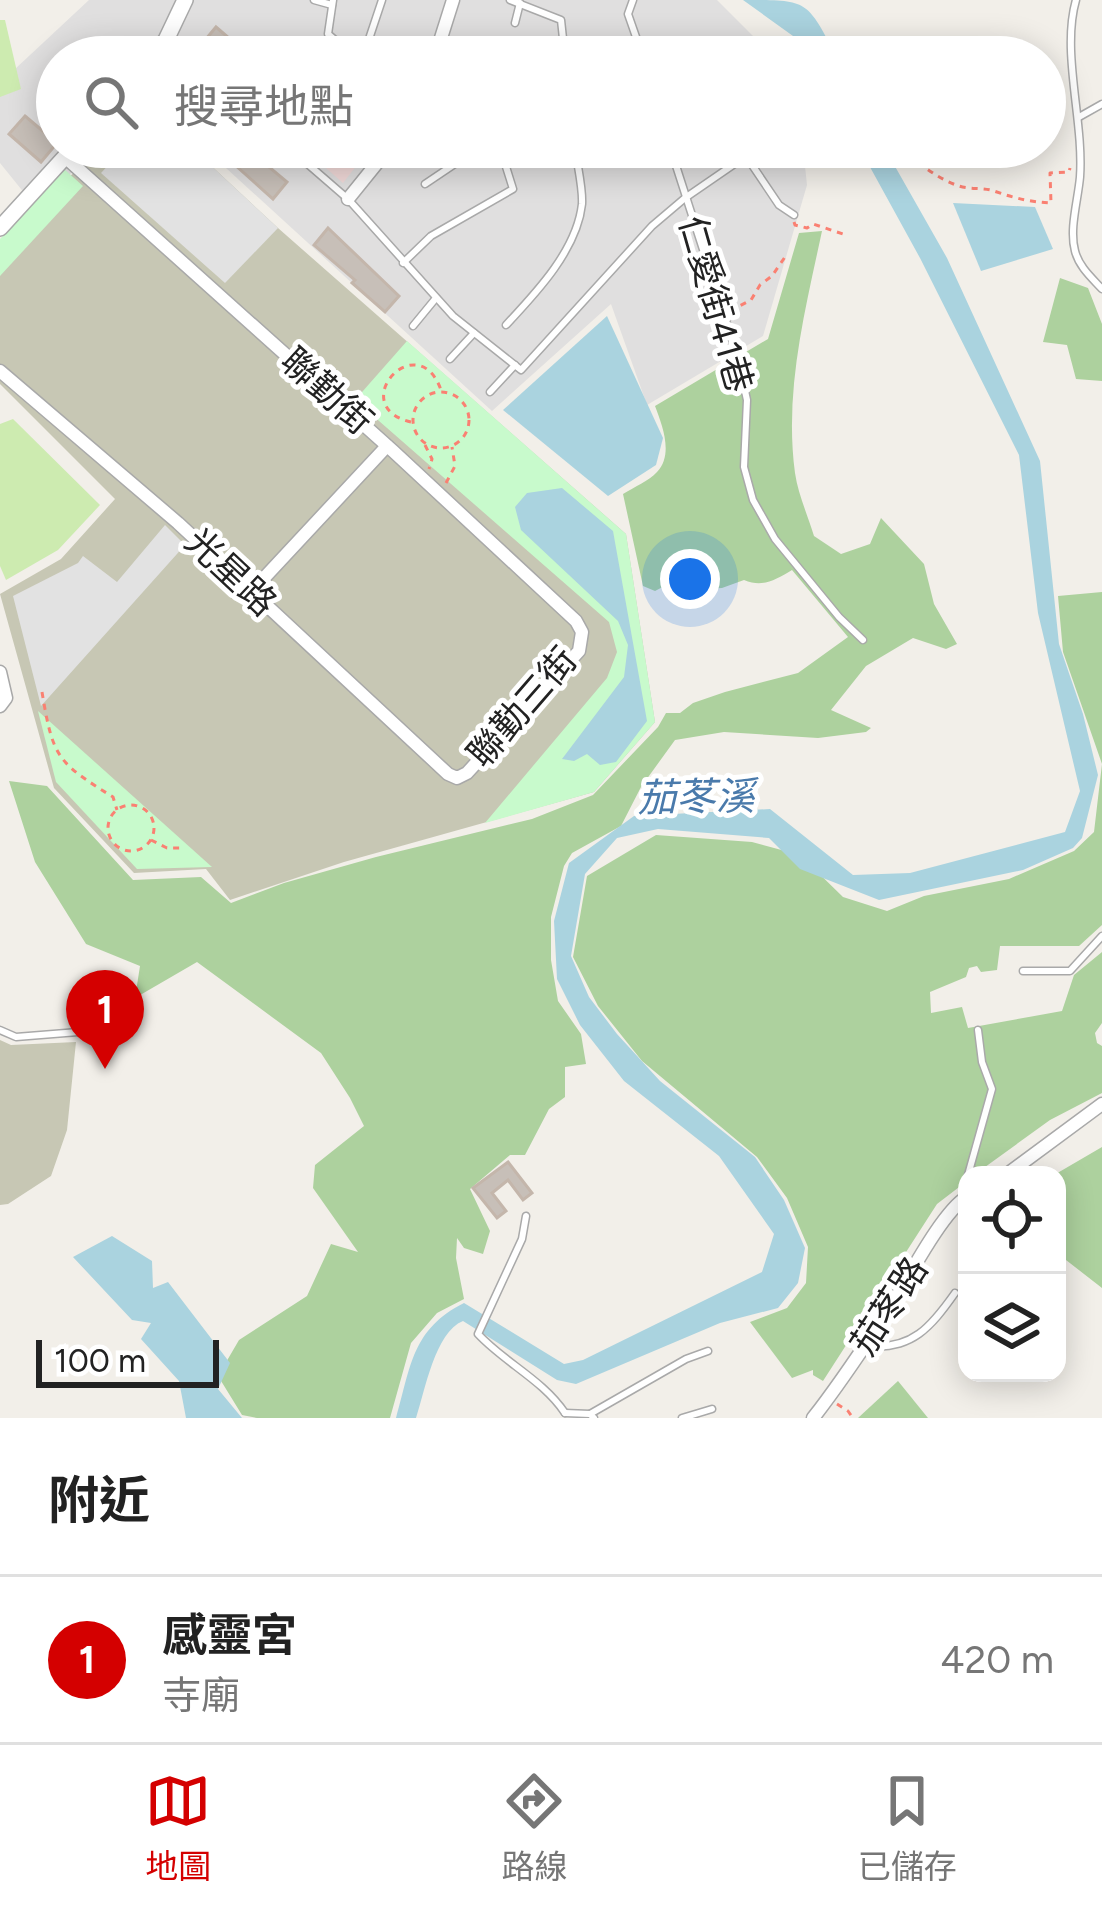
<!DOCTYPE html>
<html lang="zh-TW">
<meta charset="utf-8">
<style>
:root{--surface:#fff;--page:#f2f2f2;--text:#222;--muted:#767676;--line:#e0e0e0;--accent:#d40000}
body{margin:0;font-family:Figtree,"Noto Sans TC",sans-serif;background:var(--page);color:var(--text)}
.controls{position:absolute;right:36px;bottom:36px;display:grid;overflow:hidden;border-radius:24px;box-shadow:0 6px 30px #0003}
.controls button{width:108px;height:108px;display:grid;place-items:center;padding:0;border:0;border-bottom:3px solid var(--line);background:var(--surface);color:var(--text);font:60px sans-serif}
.scale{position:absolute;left:36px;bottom:30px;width:183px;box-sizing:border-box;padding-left:12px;border:6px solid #222;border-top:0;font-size:33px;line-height:42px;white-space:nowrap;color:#222;-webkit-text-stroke:9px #fff;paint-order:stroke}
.you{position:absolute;left:690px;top:579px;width:42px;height:42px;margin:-30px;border:9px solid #fff;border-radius:50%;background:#1a73e8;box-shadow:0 0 0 18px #1a73e833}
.badge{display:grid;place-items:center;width:78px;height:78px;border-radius:50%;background:var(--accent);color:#fff;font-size:39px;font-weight:700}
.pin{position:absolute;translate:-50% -99px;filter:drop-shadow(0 3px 6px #0008)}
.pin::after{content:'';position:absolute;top:63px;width:42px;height:36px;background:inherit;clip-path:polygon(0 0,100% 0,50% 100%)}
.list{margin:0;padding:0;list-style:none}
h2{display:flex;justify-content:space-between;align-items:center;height:156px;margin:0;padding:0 48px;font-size:51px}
h2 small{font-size:39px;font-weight:400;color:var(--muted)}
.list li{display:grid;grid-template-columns:78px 1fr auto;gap:36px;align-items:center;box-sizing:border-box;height:168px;padding:0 48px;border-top:3px solid var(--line)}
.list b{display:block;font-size:45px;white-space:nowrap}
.list p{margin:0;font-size:39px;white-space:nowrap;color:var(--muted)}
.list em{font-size:39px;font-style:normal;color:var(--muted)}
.icon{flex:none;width:66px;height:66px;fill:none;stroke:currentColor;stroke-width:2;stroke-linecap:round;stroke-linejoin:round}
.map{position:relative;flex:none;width:1102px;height:1418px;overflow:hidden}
.search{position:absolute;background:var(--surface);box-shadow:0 6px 30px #0003;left:36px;right:36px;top:36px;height:132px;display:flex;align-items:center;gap:30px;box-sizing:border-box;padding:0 42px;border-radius:66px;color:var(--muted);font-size:45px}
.sheet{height:324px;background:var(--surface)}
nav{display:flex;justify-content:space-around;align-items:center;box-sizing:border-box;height:168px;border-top:3px solid var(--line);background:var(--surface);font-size:33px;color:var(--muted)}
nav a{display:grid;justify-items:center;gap:6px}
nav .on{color:var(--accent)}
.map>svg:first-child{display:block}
.residential{fill:#e0dfdf}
.commercial{fill:#f2dad9}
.construction{fill:#c7c7b4}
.grass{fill:#cdebb0}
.forest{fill:#add19e}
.park{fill:#c8facc}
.parking{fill:#e2e2e2}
.water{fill:#aad3df}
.building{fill:#c7bfb8;stroke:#c4b6ab;stroke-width:3}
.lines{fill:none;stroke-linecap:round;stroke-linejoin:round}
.service-casing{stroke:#a9a9a9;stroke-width:9}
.minor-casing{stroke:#a9a9a9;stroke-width:15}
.tertiary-casing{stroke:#a9a9a9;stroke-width:18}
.path{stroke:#fa8072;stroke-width:3;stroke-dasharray:6 6;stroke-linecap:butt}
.service{stroke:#fff;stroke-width:6}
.minor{stroke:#fff;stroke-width:12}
.tertiary{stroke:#fff;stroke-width:15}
.labels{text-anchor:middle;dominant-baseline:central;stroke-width:10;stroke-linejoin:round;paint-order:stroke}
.street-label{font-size:36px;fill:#222;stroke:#fff}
.water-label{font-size:39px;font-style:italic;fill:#4a7aab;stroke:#fff}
</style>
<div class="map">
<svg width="1102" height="1418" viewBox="0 0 1102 1418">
<rect width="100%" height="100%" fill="#f2efe9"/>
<!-- residential -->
<g class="residential">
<polygon points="89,0 717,0 774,57 57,57 57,147 94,147 38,210 0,163 0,83"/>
<polygon points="203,147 803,147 807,185 763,336 647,405 611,304 492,411"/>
</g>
<!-- commercial -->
<polygon class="commercial" points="302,147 371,147 343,183"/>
<!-- construction -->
<g class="construction">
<polygon points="99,147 191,147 278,228 626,534 655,722 594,792 344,862 230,900 206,869 134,873 54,788 0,594 61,559 115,499 0,384 0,248"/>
<polygon points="0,1040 11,1045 76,1042 67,1130 51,1176 8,1204 0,1205"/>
</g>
<!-- grass -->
<g class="grass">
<polygon points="0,20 5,20 21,89 0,97"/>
<polygon points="13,419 100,505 58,550 6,580 0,566 0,424"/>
</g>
<!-- forest -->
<g class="forest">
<path d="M822 231C805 311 784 391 795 473 798 494 808 516 814 536L841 554 870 544 881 518 924 564 934 604 957 644 946 649 913 638 866 666 831 710 871 728 866 732 818 738 724 732 675 740 641 787 621 826 572 853 564 866 551 917V960L558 1001 581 1034 586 1064 565 1067V1097L549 1109 525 1155H510L470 1189 490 1231 483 1254 464 1248 457 1238 456 1258 464 1299 437 1313 411 1343 390 1418H257L242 1415 218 1376 239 1340 307 1296 331 1244 358 1252 313 1188 315 1165 364 1126 350 1098 321 1053 197 962 135 998 140 966 86 944 35 862 9 781 47 786 133 880 201 877 231 903 284 883 376 857 532 819 593 795 658 727 666 713H680L693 703 725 692 798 673 848 637 792 570C775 580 763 588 744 580L722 588 694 590 689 584 676 580 655 591 643 586 623 494C634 487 649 481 657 472 674 454 662 425 655 406L768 339 799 233Z"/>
<polygon points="1060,278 1088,288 1102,324 1102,381 1076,379 1067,345 1043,342"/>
<polygon points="1102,592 1102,925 1079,946 1000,946 997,970 981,972 977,966 969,968 966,977 930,992 931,1013 962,1007 968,1028 1062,1011 1074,975 1102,952 1102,1023 1095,1033 1097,1043 1102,1046 1102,1093 1050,1120 974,1175 967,1175 967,1181 937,1204 823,1381 813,1375 813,1370 792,1378 750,1322 787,1308 806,1283 808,1247 787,1198 757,1157 642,1061 598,1006 573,957 587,876 656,835 752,842 800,855 843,897 887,911 924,896 1009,879 1074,851 1094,832 1102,764 1063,652 1058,596"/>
<polygon points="1102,1147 1102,1288 1057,1253 1057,1175 1054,1175"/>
<polygon points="898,1381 928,1418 858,1418"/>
</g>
<!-- park -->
<g class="park">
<polygon points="64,169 83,186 0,276 0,239"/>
<polygon points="407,341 626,534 655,722 594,792 485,823 607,678 617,652 609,622 355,400"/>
<polygon points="38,711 212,867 137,869 56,782"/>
</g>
<!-- parking -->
<g class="parking">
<polygon points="125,147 191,147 278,228 225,283 101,173"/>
<polygon points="165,525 185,545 41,706 13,596 78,563 83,556 117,582"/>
</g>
<!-- water -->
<g class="water">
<path d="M743 0C810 0 806 0 837 57H810L800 41Z"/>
<path d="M859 147H884L947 258 1040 461 1059 644 1083 714 1098 775 1082 838 1073 848 1023 870 879 900 800 869 769 838 658 829 617 838 585 874 571 956 589 997 617 1034 660 1081 755 1157 784 1200 805 1248 798 1283 778 1308 720 1323 576 1384 557 1380 463 1321C435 1332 425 1391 416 1418H396C411 1366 412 1329 464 1303L564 1364 583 1360 762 1272 774 1234 719 1156 624 1081 580 1025 557 979 554 921 569 863 634 816 770 809 853 875 910 873 1065 832 1080 791 1038 613 1019 455 920 258Z"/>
<polygon points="953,203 1035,207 1053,249 981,271"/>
<polygon points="607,316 663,438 656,465 608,496 503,410"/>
<polygon points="562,488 613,531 647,721 616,762 600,765 587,754 574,761 562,759 624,677 628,645 618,621 521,530 515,507 527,493"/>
<polygon points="112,1236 152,1261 153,1288 168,1282 230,1363 218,1389 242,1418 186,1418 179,1381 141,1339 151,1323 132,1320 73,1257"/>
</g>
<!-- building -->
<g class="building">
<polygon points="216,27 251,57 216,57 201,45"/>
<polygon points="25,116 57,143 41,162 9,134"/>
<polygon points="215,147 245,147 287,182 273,199"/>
<polygon points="328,228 399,296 385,312 352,283 355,280 314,245"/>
<polygon points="508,1162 532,1193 523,1200 508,1180 492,1193 506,1211 497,1218 473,1188"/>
</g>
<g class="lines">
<!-- service casing -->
<g class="service-casing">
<g id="service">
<polyline points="314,0 332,5"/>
<polyline points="333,0 328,34 355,57"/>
<polyline points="510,0 561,20 565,57"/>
<polyline points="633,0 628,14 643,57"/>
<path d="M1076 0C1061 52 1084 121 1080 177 1078 200 1069 229 1075 251 1079 267 1092 278 1102 289"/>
<polyline points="515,23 520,3"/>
<polyline points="168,42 185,57"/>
<polyline points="363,57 382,0"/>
<polyline points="1079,117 1102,104"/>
<polyline points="288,147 348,199 453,316 521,370 652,226 685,198 746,156 779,205 794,215"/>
<path d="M490 147C516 163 547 158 576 156"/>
<polyline points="670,147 737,355 747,400 744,467 753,500 775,539 839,617 863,640"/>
<polyline points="425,184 480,147"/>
<polyline points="403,263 431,236 513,189 502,154"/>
<path d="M506 325C536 293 577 250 582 204 583 187 577 165 575 147"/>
<polyline points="413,326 436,298"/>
<polyline points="450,359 474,333"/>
<polyline points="490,392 515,365"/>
<polyline points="1023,971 1070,971 1102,936"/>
<polyline points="0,1030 16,1037 78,1032"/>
<polyline points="968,1175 992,1089 982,1062 978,1030"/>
<path d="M526 1216 522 1239 478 1334C505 1363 543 1380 565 1413"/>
<path d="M868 1346C912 1350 931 1327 955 1293"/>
<polyline points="565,1413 590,1414 594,1418"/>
<polyline points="590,1414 686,1359 708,1351"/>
<polyline points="682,1418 712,1409"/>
</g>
</g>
<!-- minor casing -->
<g class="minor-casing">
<g id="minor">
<polyline points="435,57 453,0"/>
<polyline points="348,199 390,147"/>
<polyline points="0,371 178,523 448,774 457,778 467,773 579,651 582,632 576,621 393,451 65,157"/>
<polyline points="252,591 387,446"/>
<polyline points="0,672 6,698 0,706"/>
<polyline points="1006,1175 1102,1104"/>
<path d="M813 1418C840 1384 864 1347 888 1311 905 1284 942 1211 967 1197"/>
</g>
</g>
<!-- tertiary casing -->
<g class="tertiary-casing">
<g id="tertiary">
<polyline points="152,57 166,40 185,0"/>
<polyline points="0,228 74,147"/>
</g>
</g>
<!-- path -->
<g class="path">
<path d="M900 147C917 162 935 177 956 185 968 190 983 187 994 191 1014 198 1030 202 1051 203L1050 173 1069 172 1070 168"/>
<polyline points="753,154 780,147"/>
<polyline points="794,222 795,225 807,228 813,224 846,235"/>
<polyline points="730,311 751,300 760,285 772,276 785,257 789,257"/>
<circle cx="441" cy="420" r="28"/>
<path d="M411 422C343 406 420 322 442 393"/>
<polyline points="425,445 432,459 429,469"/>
<polyline points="446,483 455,466 452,447"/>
<path d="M42 692C53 758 57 762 113 797L117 810"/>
<circle cx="131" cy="828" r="23"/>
<polyline points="151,840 167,848 183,848"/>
<polyline points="837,1404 848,1411 853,1418"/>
</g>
<!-- service -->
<use href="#service" class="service"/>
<!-- minor -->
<use href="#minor" class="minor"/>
<!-- tertiary -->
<use href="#tertiary" class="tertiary"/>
</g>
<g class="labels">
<!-- street labels -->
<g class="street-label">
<text transform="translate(716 304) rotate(74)">仁愛街41巷</text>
<text transform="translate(327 391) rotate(42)">聯勤街</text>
<text transform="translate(231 572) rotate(43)">光星路</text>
<text transform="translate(522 707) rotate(-49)">聯勤三街</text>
<text transform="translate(889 1306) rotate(-57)">茄苳路</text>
</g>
<!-- water labels -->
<g class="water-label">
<text transform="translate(696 797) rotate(-1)">茄苳溪</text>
</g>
</g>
</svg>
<div class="controls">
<button><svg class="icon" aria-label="locate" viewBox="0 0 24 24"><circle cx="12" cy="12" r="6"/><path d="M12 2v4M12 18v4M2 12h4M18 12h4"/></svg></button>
<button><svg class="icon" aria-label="layers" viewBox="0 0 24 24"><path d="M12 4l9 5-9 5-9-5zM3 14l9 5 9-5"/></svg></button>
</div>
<div class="scale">100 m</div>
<div class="you"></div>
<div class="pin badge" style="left:105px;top:1069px">1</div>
<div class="search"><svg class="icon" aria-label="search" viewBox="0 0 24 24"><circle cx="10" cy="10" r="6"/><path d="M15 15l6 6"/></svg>搜尋地點</div>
</div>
<section class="sheet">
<h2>附近<small></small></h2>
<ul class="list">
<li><span class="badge">1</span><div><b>感靈宮</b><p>寺廟</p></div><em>420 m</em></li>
</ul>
</section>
<nav>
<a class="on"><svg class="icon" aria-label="map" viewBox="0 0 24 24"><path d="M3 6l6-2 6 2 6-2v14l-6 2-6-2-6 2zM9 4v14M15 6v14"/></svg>地圖</a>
<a><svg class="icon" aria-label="directions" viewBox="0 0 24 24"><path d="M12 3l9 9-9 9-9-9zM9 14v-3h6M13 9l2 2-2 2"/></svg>路線</a>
<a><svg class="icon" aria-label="saved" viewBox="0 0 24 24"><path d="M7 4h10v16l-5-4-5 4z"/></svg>已儲存</a>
</nav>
